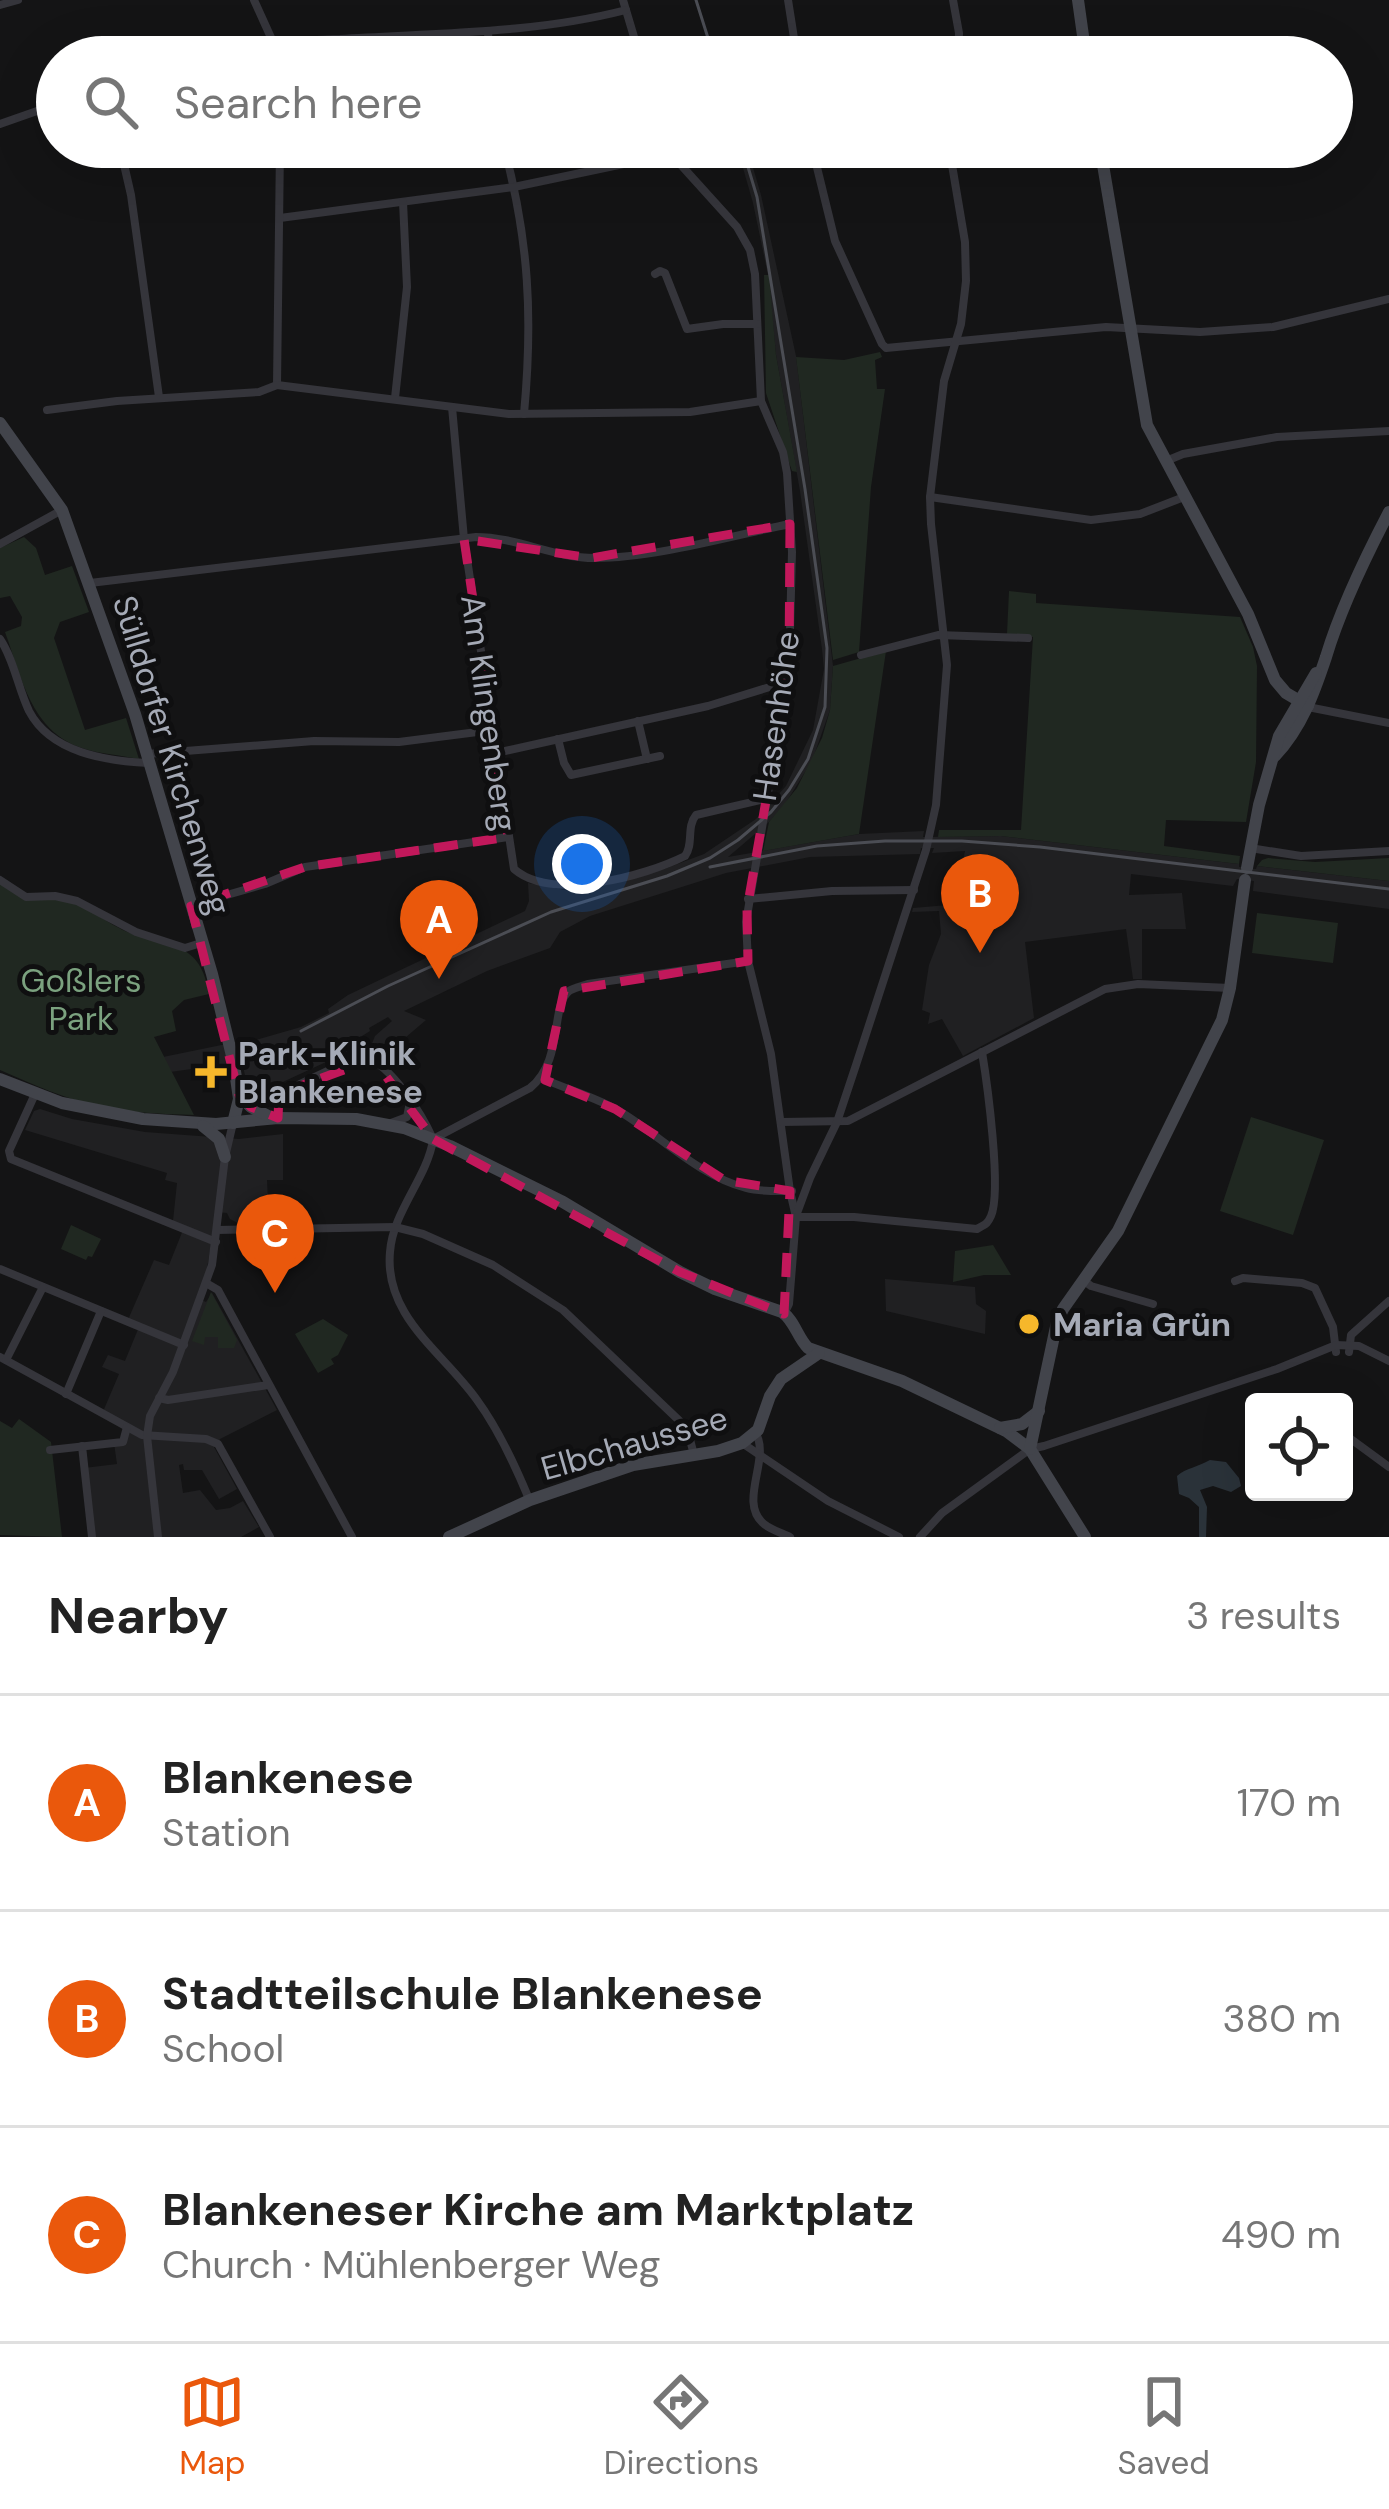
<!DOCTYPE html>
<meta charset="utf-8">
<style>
:root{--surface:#fff;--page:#f6f6f6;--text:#222;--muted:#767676;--line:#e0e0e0;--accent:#ea580c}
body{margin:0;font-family:"DM Sans",sans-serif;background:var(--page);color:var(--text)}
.controls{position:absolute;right:36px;bottom:36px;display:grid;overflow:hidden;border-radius:12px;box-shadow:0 12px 48px #0002}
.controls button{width:108px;height:108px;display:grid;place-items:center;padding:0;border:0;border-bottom:3px solid var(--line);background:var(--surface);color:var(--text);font:60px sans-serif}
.you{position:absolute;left:582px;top:864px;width:42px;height:42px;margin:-30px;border:9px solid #fff;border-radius:50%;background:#1a73e8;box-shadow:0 0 0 18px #1a73e833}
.badge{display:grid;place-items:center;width:78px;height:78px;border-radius:50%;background:var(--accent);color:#fff;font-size:39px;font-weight:700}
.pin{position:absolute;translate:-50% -99px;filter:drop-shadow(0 3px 6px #0008)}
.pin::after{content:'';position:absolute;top:63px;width:42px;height:36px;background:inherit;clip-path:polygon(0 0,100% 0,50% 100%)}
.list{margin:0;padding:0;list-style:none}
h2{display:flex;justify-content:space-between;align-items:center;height:156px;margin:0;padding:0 48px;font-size:51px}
h2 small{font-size:39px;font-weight:400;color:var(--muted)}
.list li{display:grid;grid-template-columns:78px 1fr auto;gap:36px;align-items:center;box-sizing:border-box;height:216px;padding:0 48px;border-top:3px solid var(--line)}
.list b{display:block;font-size:45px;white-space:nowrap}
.list p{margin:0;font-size:39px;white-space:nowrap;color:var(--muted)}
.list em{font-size:39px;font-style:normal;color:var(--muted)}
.icon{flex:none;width:66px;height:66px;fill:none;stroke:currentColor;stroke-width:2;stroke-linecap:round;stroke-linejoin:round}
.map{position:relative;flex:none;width:1389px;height:1537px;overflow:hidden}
.search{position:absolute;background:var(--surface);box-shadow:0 12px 48px #0002;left:36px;right:36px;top:36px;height:132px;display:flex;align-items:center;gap:30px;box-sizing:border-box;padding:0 42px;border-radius:66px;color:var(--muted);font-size:45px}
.sheet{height:804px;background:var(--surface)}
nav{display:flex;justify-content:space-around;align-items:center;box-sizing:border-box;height:168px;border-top:3px solid var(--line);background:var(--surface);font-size:33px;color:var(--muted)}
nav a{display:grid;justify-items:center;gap:6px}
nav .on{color:var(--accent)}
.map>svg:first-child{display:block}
.built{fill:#202022}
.green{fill:#202821}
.water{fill:#2a3239}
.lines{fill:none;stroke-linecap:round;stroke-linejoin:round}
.street{stroke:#35353b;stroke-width:8}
.secondary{stroke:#42444b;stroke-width:12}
.tram{stroke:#4b4d54;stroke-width:3}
.marked{fill:none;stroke:#c2185b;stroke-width:9;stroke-dasharray:24 15;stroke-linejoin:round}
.poi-dot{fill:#f6b72b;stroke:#0f0f10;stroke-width:4.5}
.labels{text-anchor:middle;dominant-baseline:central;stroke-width:10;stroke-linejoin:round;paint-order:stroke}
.street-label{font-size:33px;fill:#a5aab6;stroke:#0f0f10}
.park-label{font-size:33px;fill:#7ba27f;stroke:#0f0f10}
.poi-label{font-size:33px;font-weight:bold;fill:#a5aab6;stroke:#0f0f10;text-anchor:start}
</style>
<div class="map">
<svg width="1389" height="1537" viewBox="0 0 1389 1537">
<rect width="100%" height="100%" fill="#141415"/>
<!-- built -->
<g class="built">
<polygon points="737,147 747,147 761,195 796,356 833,666 830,710 812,761 785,804 769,822 728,857 859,834 924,831 923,837 1001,836 1239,864 1239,867 1256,869 1257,866 1389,881 1389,909 1253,891 1254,881 1237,879 1233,886 1131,874 1129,895 1182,893 1186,929 1142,929 1142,979 1133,979 1126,929 1025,942 1034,1018 963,1056 942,1019 928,1024 930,1013 922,1010 929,965 941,934 939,911 912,912 913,908 948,905 956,876 960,876 965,851 932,853 934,848 921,848 920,854 810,857 726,873 590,916 560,932 550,948 487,971 404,1011 426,1020 385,1055 371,1046 375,1036 392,1021 388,1017 369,1028 370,1031 362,1036 365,1044 250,1097 242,1062 170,1072 163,1057 241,1041 242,1044 301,1027 329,1013 328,1009 348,995 525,911 529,901 528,883 570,891 584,890 667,868 704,854 756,819 786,786 813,730 824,669 822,649 800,491 776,355 768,275 753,203"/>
<polygon points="40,1109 72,1119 145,1132 239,1139 283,1134 283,1180 267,1180 269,1221 238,1223 230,1219 227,1213 216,1212 207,1269 197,1298 206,1302 212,1293 277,1410 220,1439 214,1447 237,1489 219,1499 202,1470 184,1470 183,1464 179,1465 183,1493 200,1490 216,1510 230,1508 243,1501 259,1527 241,1537 92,1537 84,1468 117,1464 114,1443 123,1441 127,1428 102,1414 119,1374 102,1367 108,1355 125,1361 139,1327 127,1322 154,1260 169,1265 183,1230 173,1221 177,1183 165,1180 167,1173 25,1130 34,1111"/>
<polygon points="885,1279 975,1287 976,1304 986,1311 985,1334 886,1311"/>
</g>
<!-- green -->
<g class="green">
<polygon points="764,275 769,275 776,355 797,472 792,471 766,393"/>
<polygon points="880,352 882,357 875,360 877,389 885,389 871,487 859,652 833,660 796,357 844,360"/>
<path d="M24 537 36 548 45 575 72 566 89 612 60 622 54 638 85 730 126 718 139 759C120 755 99 754 82 748 31 731 21 676 5 632L21 626 22 617 10 596 0 598V548Z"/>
<polygon points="1009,591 1036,594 1036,603 1240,617 1253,647 1257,666 1256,762 1246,822 1166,820 1164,846 1240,856 1239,864 1001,836 938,837 939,830 1021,830 1033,637 1007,634"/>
<polygon points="886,651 859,834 763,851 769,822 797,788 822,738 830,710 833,666"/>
<polygon points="1268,858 1315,862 1389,858 1389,881 1257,866 1262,860"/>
<path d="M0 879C7 885 15 892 23 896 37 902 55 897 69 901 88 906 102 920 119 928 160 950 200 934 209 994L184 1000 172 1011 176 1031 154 1037 194 1115C162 1114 130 1113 99 1106 65 1099 32 1084 0 1070Z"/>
<polygon points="1257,913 1338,923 1333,963 1252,953"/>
<polygon points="323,1082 334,1106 292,1105 289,1097 315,1085 319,1092 322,1091 318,1084"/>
<polygon points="1251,1117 1324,1140 1293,1235 1220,1211"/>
<polygon points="71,1225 101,1239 92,1257 88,1256 86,1260 61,1249"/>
<polygon points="993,1245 1011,1275 984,1275 953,1282 955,1251"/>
<polygon points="211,1292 237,1340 234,1348 218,1348 218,1337 205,1337 204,1345 192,1341"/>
<polygon points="323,1319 348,1335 338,1355 331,1359 334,1364 318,1373 295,1334"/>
<polygon points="19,1419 51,1442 62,1537 0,1535 0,1421 12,1428"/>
</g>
<!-- water -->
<path class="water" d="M1210 1460 1226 1462 1239 1478 1241 1486 1231 1492 1213 1486 1200 1490 1207 1507 1206 1537H1199V1507L1189 1498 1179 1494 1177 1476C1186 1468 1198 1467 1210 1460Z"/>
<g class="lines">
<!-- street -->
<g class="street">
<polyline points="254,0 273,42 276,57"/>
<polyline points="623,0 640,57"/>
<polyline points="788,0 797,57"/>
<polyline points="953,0 959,33 958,57"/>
<polyline points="0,5 18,0"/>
<polyline points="488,31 489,57"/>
<path d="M193 57C240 43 290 41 340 39 435 33 533 34 626 10"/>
<polyline points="0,124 57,104"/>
<polyline points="120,147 131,195 159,397"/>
<path d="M504 147C529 241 533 317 524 414"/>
<polyline points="669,147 671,154 737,227 750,250 755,274 761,401 783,452 787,473 792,552 789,669 746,922 748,961 771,1054 790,1191 796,1217 789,1304 784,1314"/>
<polyline points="812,147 835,241 882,344 886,348 1106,327 1200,332 1273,327 1389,299"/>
<polyline points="280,218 514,187 671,154"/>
<polyline points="655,274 660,271 665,273 687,329 723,324 757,324"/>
<polyline points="277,385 280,147"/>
<polyline points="395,398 407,287 403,202"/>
<path d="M452 407 464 539 514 869C552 902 645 876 685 856 694 844 686 827 696 815L765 799"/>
<polyline points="47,410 117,401 259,392 277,385 509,414 690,412 761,401"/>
<polyline points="1166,461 1183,454 1277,437 1389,431"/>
<polyline points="930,497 1091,520 1140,514 1184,497"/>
<polyline points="0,544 62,510"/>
<path d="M90 583 476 537C517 537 554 558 595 558 655 558 730 536 790 524"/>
<path d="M0 639C14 660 18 688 29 711 51 753 106 761 149 763"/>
<polyline points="861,655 938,635 1028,638"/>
<polyline points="1308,707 1389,723"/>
<polyline points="638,721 647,759"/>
<polyline points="558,739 564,763 571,775 660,756"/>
<polyline points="496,753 708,706 786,682"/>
<polyline points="147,754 314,741 399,742 493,730"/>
<polyline points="1250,848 1301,856 1389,851"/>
<polyline points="0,880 26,897 55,896 77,901 136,932 185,948 201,943"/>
<polyline points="748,899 832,891 914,890"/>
<polyline points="192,905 265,884 305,867 508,837"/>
<path d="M542 1078C567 1090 594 1096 619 1111 661 1136 697 1175 746 1188 761 1192 777 1191 792 1191"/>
<polyline points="35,1094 9,1151 11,1159 216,1242"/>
<path d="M278 1118 279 1098 283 1092 344 1063 365 1057C391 1065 422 1114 433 1139"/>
<polyline points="781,1122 848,1121 1105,989 1138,984 1230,988"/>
<polyline points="391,1123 407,1117 410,1102"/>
<path d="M435 1138 530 1088C564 1061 550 1006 569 991 573 988 583 986 588 984L748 961"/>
<path d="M433 1140C427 1178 393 1211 390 1252 384 1317 444 1353 477 1400 499 1430 515 1465 529 1499"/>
<polyline points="797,1213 810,1178 837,1122 856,1065 926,850 936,805 947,665 931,524 930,497 944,381 961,324 966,281 965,242 949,147"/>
<path d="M796 1217H854L977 1229C985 1224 987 1225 991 1216 1002 1191 987 1082 982 1052"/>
<polyline points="217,1230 395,1227 423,1234 493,1265 563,1310 687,1428 694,1455"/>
<polyline points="0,1269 184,1345"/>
<polyline points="1083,1280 1091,1286 1153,1304"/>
<polyline points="1235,1281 1243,1278 1302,1283 1315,1288 1333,1327 1336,1352"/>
<polyline points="206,1283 218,1290 352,1537"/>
<polyline points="1349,1352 1351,1335 1389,1301"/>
<polyline points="0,1357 142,1435 206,1439 218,1444 270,1537"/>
<polyline points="6,1360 43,1287"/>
<polyline points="66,1394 101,1311"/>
<polyline points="159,1398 168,1400 268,1385"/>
<path d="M755 1432C772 1458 737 1502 764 1524 771 1530 782 1533 790 1537"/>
<polyline points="1344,1434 1389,1467"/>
<polyline points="742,1443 828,1501 899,1537"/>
<polyline points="82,1446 92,1537"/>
<polyline points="50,1450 123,1442 127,1427"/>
<polyline points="158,1537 147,1436 150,1416 173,1372 212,1265 225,1157 233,1123"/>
<polyline points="920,1537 942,1513 1030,1449 1044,1446 1277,1369 1336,1345 1359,1346 1389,1361"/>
</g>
<!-- secondary -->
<g class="secondary">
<polyline points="1078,0 1086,57"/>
<polyline points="1100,147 1147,425 1248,614 1275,680 1286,693 1308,706"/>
<polyline points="0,423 62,510 135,714 212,974 234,1064 239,1099 233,1123"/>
<path d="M1275 756C1302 727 1314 693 1326 657 1340 610 1366 556 1389 512"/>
<polyline points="1247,868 1259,805 1279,736 1316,673"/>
<path d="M0 1079 62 1103 143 1119 216 1124 278 1118 356 1119 404 1128 450 1146 563 1202 680 1272 715 1289 782 1312C795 1321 797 1337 808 1348L902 1381 1006 1431 1030 1449 1085 1537"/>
<polyline points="239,1095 251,1107 272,1118"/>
<polyline points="203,1126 219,1139 225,1157"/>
<polyline points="1000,1428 1022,1424 1039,1411"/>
<polyline points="1030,1449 1057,1322 1063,1309 1118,1231 1222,1020 1230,988 1245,880"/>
<polyline points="449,1537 530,1500 633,1465 718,1451 742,1443 758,1430 770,1396 781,1379 819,1353"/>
</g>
<!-- tram -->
<g class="tram">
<polyline points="696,0 714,57"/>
<polyline points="710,867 817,846 885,841 962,841 1040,847 1389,889"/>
<polyline points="301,1031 388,986 551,912 667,876 710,858 738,840 771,812 789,790 808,759 825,707 827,648 805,489 757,197 742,147"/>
</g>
</g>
<!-- marked area -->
<path class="marked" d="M790 524 789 669 747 909 748 961 564 991 545 1080 615 1109 724 1180 790 1191 784 1314 680 1272 433 1139 373 1059 279 1094 278 1118 251 1107 239 1095 191 906 305 867 508 837 464 539 591 558Z"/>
<!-- markers -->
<g class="poi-dot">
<path d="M205 1054h12v12h12v12h-12v12h-12v-12h-12v-12h12z"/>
<circle cx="1029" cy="1324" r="12"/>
</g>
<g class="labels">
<!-- street labels -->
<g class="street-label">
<text transform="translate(489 713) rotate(82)">Am Klingenberg</text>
<text transform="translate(776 716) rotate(-82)">Hasenhöhe</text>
<text transform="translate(172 755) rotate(73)">Sülldorfer Kirchenweg</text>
<text transform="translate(634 1443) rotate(-16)">Elbchaussee</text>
</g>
<!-- park labels -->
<g class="park-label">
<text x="81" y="980">Goßlers<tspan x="81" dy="38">Park</tspan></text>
</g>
<!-- poi labels -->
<g class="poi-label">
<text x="238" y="1053">Park-Klinik<tspan x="238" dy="38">Blankenese</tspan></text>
<text x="1053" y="1324">Maria Grün</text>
</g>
</g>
</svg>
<div class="controls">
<button><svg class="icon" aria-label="locate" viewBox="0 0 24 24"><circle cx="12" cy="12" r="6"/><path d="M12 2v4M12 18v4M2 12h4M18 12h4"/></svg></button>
</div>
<div class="you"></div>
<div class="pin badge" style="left:439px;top:979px">A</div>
<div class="pin badge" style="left:980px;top:953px">B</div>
<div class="pin badge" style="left:275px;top:1293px">C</div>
<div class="search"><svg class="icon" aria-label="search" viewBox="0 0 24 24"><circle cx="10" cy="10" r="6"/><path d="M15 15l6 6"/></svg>Search here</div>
</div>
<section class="sheet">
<h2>Nearby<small>3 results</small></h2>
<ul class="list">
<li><span class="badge">A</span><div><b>Blankenese</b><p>Station</p></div><em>170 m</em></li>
<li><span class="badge">B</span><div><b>Stadtteilschule Blankenese</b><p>School</p></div><em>380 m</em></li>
<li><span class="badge">C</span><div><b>Blankeneser Kirche am Marktplatz</b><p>Church · Mühlenberger Weg</p></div><em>490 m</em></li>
</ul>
</section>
<nav>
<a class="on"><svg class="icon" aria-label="map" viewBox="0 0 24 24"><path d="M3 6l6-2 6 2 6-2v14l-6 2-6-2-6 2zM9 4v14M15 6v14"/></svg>Map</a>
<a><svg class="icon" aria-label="directions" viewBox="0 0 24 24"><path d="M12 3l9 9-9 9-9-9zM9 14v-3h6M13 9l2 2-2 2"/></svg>Directions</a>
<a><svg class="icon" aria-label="saved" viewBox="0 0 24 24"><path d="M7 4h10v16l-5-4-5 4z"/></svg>Saved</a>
</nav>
